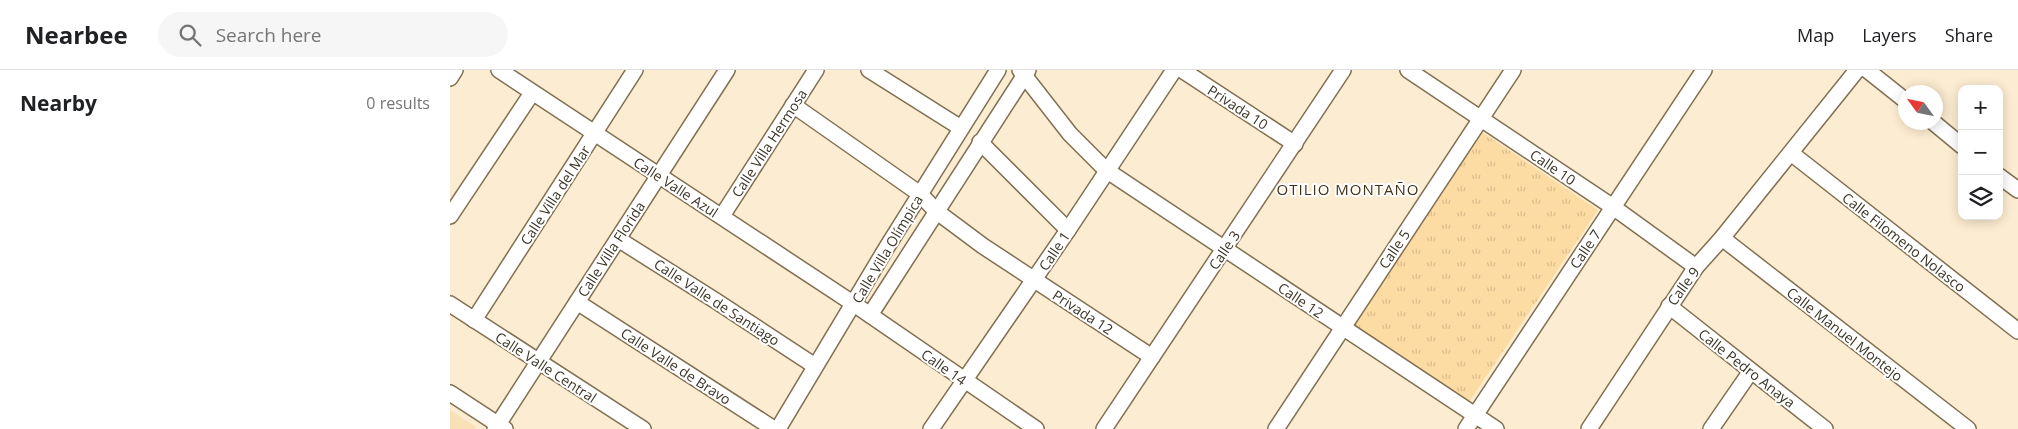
<!DOCTYPE html>
<meta charset="utf-8">
<style>
:root{--surface:#fff;--page:#f6f6f6;--text:#202124;--muted:#757577;--line:#e0e0e0}
body{margin:0;font-family:"Open Sans",sans-serif;background:var(--page);color:var(--text)}
.controls{position:absolute;right:15px;top:15px;display:grid;overflow:hidden;border-radius:10px;box-shadow:0 2px 12px #0003}
.controls button{width:45px;height:45px;display:grid;place-items:center;padding:0;border:0;border-bottom:1px solid var(--line);background:var(--surface);color:var(--text);font:25px sans-serif}
.compass{position:absolute;left:1448px;top:15px;width:45px;height:45px;border-radius:50%;background:var(--surface);box-shadow:0 2px 12px #0003;rotate:303deg}
.list{margin:0;padding:0;list-style:none}
h2{display:flex;justify-content:space-between;align-items:center;height:65px;margin:0;padding:0 20px;font-size:21px}
h2 small{font-size:16px;font-weight:400;color:var(--muted)}
.icon{flex:none;width:28px;height:28px;fill:none;stroke:currentColor;stroke-width:2;stroke-linecap:round;stroke-linejoin:round}
.map{position:relative;flex:none;width:1568px;height:359px;overflow:hidden}
header{display:flex;align-items:center;gap:30px;box-sizing:border-box;height:70px;padding:0 25px;background:var(--surface);border-bottom:1px solid var(--line)}
header strong{font-size:24px}
nav{display:flex;gap:28px;margin-inline-start:auto;font-size:18px}
.search{width:350px;height:45px;background:var(--page);display:flex;align-items:center;gap:12px;box-sizing:border-box;padding:0 18px;border-radius:28px;color:var(--muted);font-size:19px}
main{display:flex}
aside{flex:1;background:var(--surface)}
.map>svg:first-child{display:block}
.built{fill:#f8e0b7}
.park{fill:url(#park-tufts)}
.lines{fill:none;stroke-linecap:round;stroke-linejoin:round}
.minor-casing{stroke:#816f51;stroke-width:18}
.minor{stroke:#fff;stroke-width:15}
.labels{text-anchor:middle;dominant-baseline:central;stroke-width:4;stroke-linejoin:round;paint-order:stroke}
.street-label{font-size:14px;fill:#3c3527;stroke:#fff}
.neighbourhood-label{font-size:15px;letter-spacing:1px;fill:#443416;stroke:#fff}
</style>
<header>
<strong>Nearbee</strong>
<div class="search"><svg class="icon" aria-label="search" viewBox="0 0 24 24"><circle cx="10" cy="10" r="6"/><path d="M15 15l6 6"/></svg>Search here</div>
<nav><a>Map</a><a>Layers</a><a>Share</a></nav>
</header>
<main>
<aside>
<h2>Nearby<small>0 results</small></h2>
<ul class="list">
</ul>
</aside>
<div class="map">
<svg width="1568" height="359" viewBox="0 0 1568 359">
<defs>
<pattern id="park-tufts" width="24" height="20" patternUnits="userSpaceOnUse" patternTransform="scale(1.25)"><rect width="24" height="20" fill="#fddca3"/><path d="M3 7l-1-3M5 7V3M7 7l1-3M15 17l-1-3M17 17v-4M19 17l1-3" fill="none" stroke="#dabd8c"/></pattern>
</defs>
<rect width="100%" height="100%" fill="#fcecd1"/>
<!-- built -->
<polygon class="built" points="0,340 26,357 25,359 0,359"/>
<!-- park -->
<polygon class="park" points="1032,62 1148,140 1017,335 901,257"/>
<g class="lines">
<!-- minor casing -->
<g class="minor-casing">
<g id="minor">
<polyline points="49,0 404,234 586,359"/>
<polyline points="419,0 511,58"/>
<polyline points="570,0 620,64 656,100 1046,359"/>
<polyline points="732,0 845,74"/>
<polyline points="958,0 1163,137 1246,197"/>
<polyline points="1417,0 1456,31"/>
<polyline points="0,8 5,0"/>
<polyline points="343,35 470,124 486,141 533,176 702,287"/>
<polyline points="1483,52 1512,76"/>
<polyline points="530,72 618,160"/>
<polyline points="1341,83 1568,261"/>
<polyline points="1549,106 1568,120"/>
<polyline points="0,146 82,23"/>
<polyline points="272,146 366,0"/>
<polyline points="1272,168 1518,359"/>
<polyline points="168,169 266,231 365,296"/>
<polyline points="127,232 324,359"/>
<polyline points="0,234 193,359"/>
<polyline points="1219,236 1375,359"/>
<polyline points="420,245 578,0"/>
<polyline points="24,250 185,0"/>
<polyline points="0,323 55,359"/>
<polyline points="45,359 277,0"/>
<polyline points="328,359 437,177 548,0"/>
<polyline points="481,359 618,160 724,0"/>
<polyline points="654,359 893,0"/>
<polyline points="826,359 1063,0"/>
<polyline points="1016,359 1254,0"/>
<polyline points="1139,359 1246,197 1272,168 1407,0"/>
<polyline points="1261,359 1301,301"/>
</g>
</g>
<!-- minor -->
<use href="#minor" class="minor"/>
</g>
<g class="labels">
<!-- street labels -->
<g class="street-label">
<text transform="translate(788 37) rotate(33)">Privada 10</text>
<text transform="translate(319 73) rotate(-57)">Calle Villa Hermosa</text>
<text transform="translate(1103 97) rotate(34)">Calle 10</text>
<text transform="translate(226 117) rotate(33)">Calle Valle Azul</text>
<text transform="translate(105 125) rotate(-57)">Calle Villa del Mar</text>
<text transform="translate(1454 172) rotate(38)">Calle Filomeno Nolasco</text>
<text transform="translate(161 179) rotate(-57)">Calle Villa Florida</text>
<text transform="translate(437 179) rotate(-59)">Calle Villa Olímpica</text>
<text transform="translate(944 179) rotate(-56)">Calle 5</text>
<text transform="translate(1135 179) rotate(-56)">Calle 7</text>
<text transform="translate(774 180) rotate(-56)">Calle 3</text>
<text transform="translate(604 181) rotate(-56)">Calle 1</text>
<text transform="translate(1233 216) rotate(-54)">Calle 9</text>
<text transform="translate(851 230) rotate(34)">Calle 12</text>
<text transform="translate(267 232) rotate(33)">Calle Valle de Santiago</text>
<text transform="translate(633 242) rotate(33)">Privada 12</text>
<text transform="translate(1395 264) rotate(38)">Calle Manuel Montejo</text>
<text transform="translate(226 296) rotate(33)">Calle Valle de Bravo</text>
<text transform="translate(96 297) rotate(33)">Calle Valle Central</text>
<text transform="translate(494 297) rotate(35)">Calle 14</text>
<text transform="translate(1297 298) rotate(38)">Calle Pedro Anaya</text>
</g>
<!-- neighbourhood labels -->
<g class="neighbourhood-label">
<text x="898" y="119">OTILIO MONTAÑO</text>
</g>
</g>
</svg>
<div class="controls">
<button>+</button>
<button>−</button>
<button><svg class="icon" aria-label="layers" viewBox="0 0 24 24"><path d="M12 4l9 5-9 5-9-5zM3 14l9 5 9-5"/></svg></button>
</div>
<svg class="compass" viewBox="-18 -18 36 36"><path d="M0-13l5 13h-10z" fill="#e53935"/><path d="M0 13l5-13h-10z" fill="#757577"/></svg>
</div>
</main>
